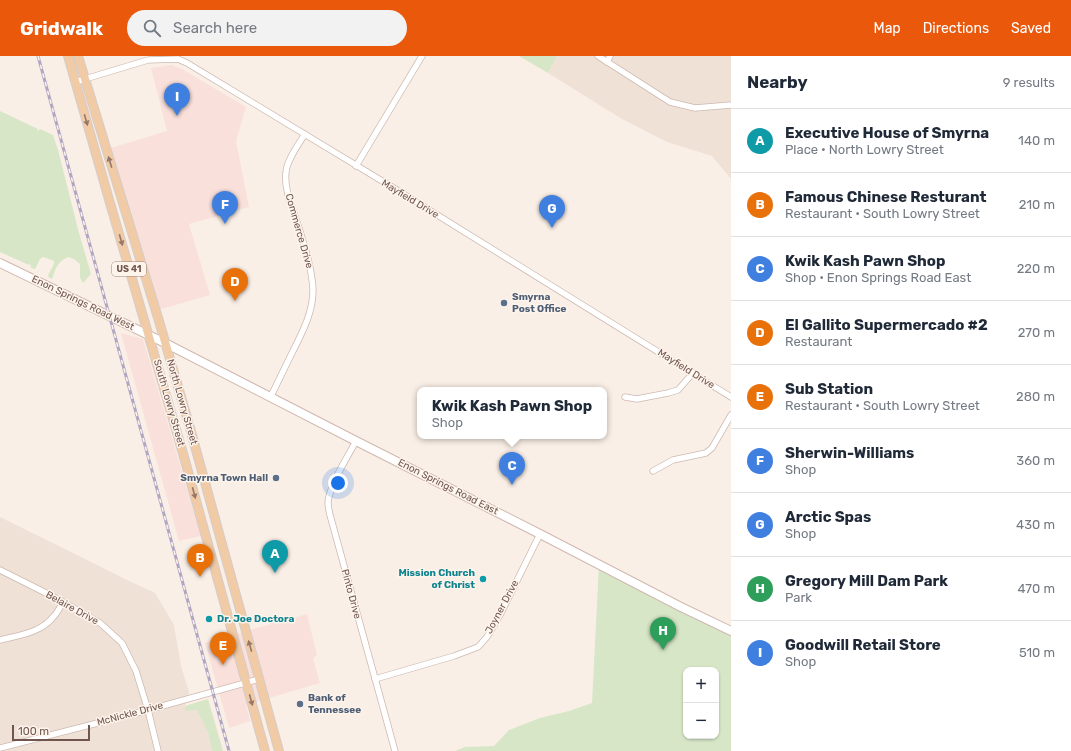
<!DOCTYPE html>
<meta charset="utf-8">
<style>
:root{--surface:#fff;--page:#f2f2f3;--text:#1f2937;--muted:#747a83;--line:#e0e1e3;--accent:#ea580c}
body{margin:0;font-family:Rubik,sans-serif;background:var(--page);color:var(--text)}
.controls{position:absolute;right:12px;bottom:12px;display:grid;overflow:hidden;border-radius:8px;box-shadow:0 1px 3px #0004}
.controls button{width:36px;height:36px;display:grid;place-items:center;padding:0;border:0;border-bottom:1px solid var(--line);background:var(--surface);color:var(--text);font:20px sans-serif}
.scale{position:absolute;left:12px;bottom:10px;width:78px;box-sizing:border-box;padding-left:4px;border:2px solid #70554e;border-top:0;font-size:11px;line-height:14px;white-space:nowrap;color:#70554e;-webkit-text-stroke:3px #fdf4ec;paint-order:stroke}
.you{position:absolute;left:338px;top:427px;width:14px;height:14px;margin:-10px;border:3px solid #fff;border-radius:50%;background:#1a73e8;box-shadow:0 0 0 6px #1a73e833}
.badge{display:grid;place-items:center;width:26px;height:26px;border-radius:50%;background:var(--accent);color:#fff;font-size:13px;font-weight:700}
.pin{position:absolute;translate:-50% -33px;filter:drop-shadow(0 1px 2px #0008)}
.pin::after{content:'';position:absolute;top:21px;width:14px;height:12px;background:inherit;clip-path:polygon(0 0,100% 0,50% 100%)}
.popup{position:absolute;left:417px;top:331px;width:190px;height:52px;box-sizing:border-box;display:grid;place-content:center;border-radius:8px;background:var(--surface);filter:drop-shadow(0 1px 3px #0005);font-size:13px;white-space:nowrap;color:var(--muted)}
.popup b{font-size:15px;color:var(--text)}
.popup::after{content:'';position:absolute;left:50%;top:100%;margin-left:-8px;border:8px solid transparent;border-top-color:var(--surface)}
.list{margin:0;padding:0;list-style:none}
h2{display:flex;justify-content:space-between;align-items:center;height:52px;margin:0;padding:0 16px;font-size:17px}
h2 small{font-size:13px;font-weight:400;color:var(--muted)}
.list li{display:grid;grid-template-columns:26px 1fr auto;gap:12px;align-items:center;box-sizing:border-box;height:64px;padding:0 16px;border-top:1px solid var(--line)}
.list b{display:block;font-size:15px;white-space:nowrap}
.list p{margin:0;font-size:13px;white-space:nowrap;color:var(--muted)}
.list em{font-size:13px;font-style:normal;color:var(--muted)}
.icon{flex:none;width:22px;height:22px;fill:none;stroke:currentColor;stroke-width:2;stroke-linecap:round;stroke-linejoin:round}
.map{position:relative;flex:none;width:731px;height:695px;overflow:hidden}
header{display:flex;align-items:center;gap:24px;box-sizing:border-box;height:56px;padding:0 20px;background:var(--accent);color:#fff}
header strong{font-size:19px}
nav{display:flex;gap:22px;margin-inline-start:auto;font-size:14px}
.search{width:280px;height:36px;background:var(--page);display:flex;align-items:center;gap:10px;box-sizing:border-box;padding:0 14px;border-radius:22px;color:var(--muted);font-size:15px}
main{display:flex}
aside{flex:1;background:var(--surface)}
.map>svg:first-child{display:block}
.residential{fill:#f0e1d6}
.commercial{fill:#f9e0db}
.green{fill:#d7e6c6;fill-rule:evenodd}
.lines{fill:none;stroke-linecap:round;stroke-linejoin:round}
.street-casing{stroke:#ccb9b1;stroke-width:7}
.secondary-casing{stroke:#cfb8af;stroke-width:10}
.primary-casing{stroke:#d4ccca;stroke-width:10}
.street{stroke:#fff;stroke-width:5.5}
.secondary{stroke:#fff;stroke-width:8}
.primary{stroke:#f1cba6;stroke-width:8}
.rail-casing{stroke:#b1a6c2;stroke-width:3}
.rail{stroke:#fdf4ec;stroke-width:1.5;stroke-dasharray:4.5;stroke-linecap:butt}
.oneway{fill:#977868}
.service-dot{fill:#5c6f8a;stroke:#fdf4ec;stroke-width:1.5}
.culture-dot{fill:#0f9aa8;stroke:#fdf4ec;stroke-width:1.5}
.labels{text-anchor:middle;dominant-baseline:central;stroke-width:3;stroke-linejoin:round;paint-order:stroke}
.shield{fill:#fdf4ec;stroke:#9a857d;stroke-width:1}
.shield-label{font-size:9px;font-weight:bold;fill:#70554e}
.street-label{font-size:10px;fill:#70554e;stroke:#fdf4ec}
.service-label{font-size:10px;font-weight:bold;fill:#4e5e75;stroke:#fdf4ec;text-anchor:start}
.culture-label{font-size:10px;font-weight:bold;fill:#0d838f;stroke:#fdf4ec;text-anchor:end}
</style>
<header>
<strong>Gridwalk</strong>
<div class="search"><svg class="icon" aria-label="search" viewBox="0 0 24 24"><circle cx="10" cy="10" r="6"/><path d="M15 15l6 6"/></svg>Search here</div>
<nav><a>Map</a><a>Directions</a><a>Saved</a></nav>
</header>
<main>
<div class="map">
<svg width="731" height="695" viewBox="0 0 731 695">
<rect width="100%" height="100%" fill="#faefe6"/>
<!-- residential -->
<g class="residential">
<polygon points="557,0 731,0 731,123 712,100 667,86 622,63 548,17"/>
<polygon points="0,461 73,497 127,524 155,537 174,569 181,610 189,636 185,650 185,655 197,654 208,677 212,695 0,695"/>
</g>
<!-- commercial -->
<g class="commercial">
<polygon points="171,9 182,13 246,51 236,85 249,151 189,168 210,239 158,254 111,92 167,75 151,12"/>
<polygon points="121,277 143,283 201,480 179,485"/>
<polygon points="307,558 317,599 313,603 320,627 246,649 250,665 229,672 205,587"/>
</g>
<!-- green -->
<g class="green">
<polygon points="519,0 557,0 548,17"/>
<path d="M0 55 38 73 37 76 40 73 53 79 58 94 79 177 91 218 83 227 80 222V208L74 203 68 201C57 206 56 212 52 223L48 221C49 215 54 211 54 205L43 201 40 203 35 213 31 212 30 207 29 209 0 196Z"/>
<path d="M599 508 731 575V695H455L465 691 494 690 509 674 540 662 569 655 592 647ZM686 614H716V680H686Z"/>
<polygon points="208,643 223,695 212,695 208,677 197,654 185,655 185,650"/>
</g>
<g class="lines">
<!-- street casing -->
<g class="street-casing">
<g id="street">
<polyline points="598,0 670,46 695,52 731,49"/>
<polyline points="607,6 610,0"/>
<polyline points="75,26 148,4 178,3 187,7 397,134 731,341"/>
<polyline points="356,110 422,0"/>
<path d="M271 340C278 326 285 311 292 297 302 277 313 257 313 234 312 211 303 185 296 163 291 148 284 132 286 116 287 104 298 89 305 78"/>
<polyline points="625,341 637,343 668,337 678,334 693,317"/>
<path d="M356 385C347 402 330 428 328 446 328 450 329 455 330 459L395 695"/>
<polyline points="653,415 673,404 706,397 712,392 731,359"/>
<polyline points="0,514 50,539 100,567 122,587 136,615 148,654 158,695"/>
<path d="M0 584C20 579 41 577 54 560 58 556 60 551 63 546"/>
<polyline points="375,623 454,600 478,591 487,581 501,557 540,478"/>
<polyline points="0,692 148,654 259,623"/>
</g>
</g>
<!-- secondary casing -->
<g class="secondary-casing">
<polyline id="secondary" points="0,207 165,287 356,385 540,478 681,551 731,575"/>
</g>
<!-- primary casing -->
<g class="primary-casing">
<g id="primary">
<polyline points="68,0 110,147 184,401 265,695"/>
<polyline points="78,0 159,265 190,372 279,695"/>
</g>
</g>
<!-- street -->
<use href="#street" class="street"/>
<!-- secondary -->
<use href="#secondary" class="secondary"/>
<!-- primary -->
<use href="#primary" class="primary"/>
<!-- rail casing -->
<g class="rail-casing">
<polyline id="rail" points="38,0 229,695"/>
</g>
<!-- rail -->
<use href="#rail" class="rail"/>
</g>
<!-- one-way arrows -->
<defs><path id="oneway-solid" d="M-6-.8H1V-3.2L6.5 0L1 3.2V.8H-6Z"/></defs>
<g class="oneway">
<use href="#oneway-solid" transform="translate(86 64) rotate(74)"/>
<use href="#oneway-solid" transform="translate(110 106) rotate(-107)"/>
<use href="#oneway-solid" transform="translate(121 184) rotate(74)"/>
<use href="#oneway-solid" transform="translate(194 437) rotate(75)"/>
<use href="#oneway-solid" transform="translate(250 590) rotate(-106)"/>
<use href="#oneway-solid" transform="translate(251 644) rotate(75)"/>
</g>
<!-- markers -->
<g class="service-dot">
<circle cx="504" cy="247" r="4"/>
<circle cx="276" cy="422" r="4"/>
<circle cx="300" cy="648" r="4"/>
</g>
<g class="culture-dot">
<circle cx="483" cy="523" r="4"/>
<circle cx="209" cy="563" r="4"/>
</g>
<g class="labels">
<!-- shield labels -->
<rect class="shield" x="112" y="206" width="34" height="14" rx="3"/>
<g class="shield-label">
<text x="129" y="213">US 41</text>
</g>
<!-- street labels -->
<g class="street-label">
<text transform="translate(410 143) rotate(31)">Mayfield Drive</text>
<text transform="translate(299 175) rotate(74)">Commerce Drive</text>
<text transform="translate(83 247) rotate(26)">Enon Springs Road West</text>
<text transform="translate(686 313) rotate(32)">Mayfield Drive</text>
<text transform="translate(182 346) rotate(74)">North Lowry Street</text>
<text transform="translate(169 347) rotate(74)">South Lowry Street</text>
<text transform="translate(448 431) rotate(27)">Enon Springs Road East</text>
<text transform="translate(351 538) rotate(75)">Pinto Drive</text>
<text transform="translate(502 551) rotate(-62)">Joyner Drive</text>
<text transform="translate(72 552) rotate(29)">Belaire Drive</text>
<text transform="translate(130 658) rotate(-15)">McNickle Drive</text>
</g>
<!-- service labels -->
<g class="service-label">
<text x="512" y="241">Smyrna<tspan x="512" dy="12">Post Office</tspan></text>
<text x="268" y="422" text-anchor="end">Smyrna Town Hall</text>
<text x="308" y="642">Bank of<tspan x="308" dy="12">Tennessee</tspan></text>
</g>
<!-- culture labels -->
<g class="culture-label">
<text x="475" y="517">Mission Church<tspan x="475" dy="12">of Christ</tspan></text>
<text x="217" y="563" text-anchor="start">Dr. Joe Doctora</text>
</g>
</g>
</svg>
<div class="controls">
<button>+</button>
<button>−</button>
</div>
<div class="scale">100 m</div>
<div class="you"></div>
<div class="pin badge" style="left:275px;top:517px;background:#0f9aa8">A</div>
<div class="pin badge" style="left:200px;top:521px;background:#e8710a">B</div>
<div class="pin badge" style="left:512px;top:429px;background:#3f7fe0">C</div>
<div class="popup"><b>Kwik Kash Pawn Shop</b>Shop</div>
<div class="pin badge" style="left:235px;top:245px;background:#e8710a">D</div>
<div class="pin badge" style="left:223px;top:609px;background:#e8710a">E</div>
<div class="pin badge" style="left:225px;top:168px;background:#3f7fe0">F</div>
<div class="pin badge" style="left:552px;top:172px;background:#3f7fe0">G</div>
<div class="pin badge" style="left:663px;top:594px;background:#2e9e5b">H</div>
<div class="pin badge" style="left:177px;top:60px;background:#3f7fe0">I</div>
</div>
<aside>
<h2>Nearby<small>9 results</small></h2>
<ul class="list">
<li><span class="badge" style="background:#0f9aa8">A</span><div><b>Executive House of Smyrna</b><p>Place · North Lowry Street</p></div><em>140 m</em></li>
<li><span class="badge" style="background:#e8710a">B</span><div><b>Famous Chinese Resturant</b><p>Restaurant · South Lowry Street</p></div><em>210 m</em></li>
<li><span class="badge" style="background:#3f7fe0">C</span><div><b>Kwik Kash Pawn Shop</b><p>Shop · Enon Springs Road East</p></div><em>220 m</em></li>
<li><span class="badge" style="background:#e8710a">D</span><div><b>El Gallito Supermercado #2</b><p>Restaurant</p></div><em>270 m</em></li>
<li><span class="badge" style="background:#e8710a">E</span><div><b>Sub Station</b><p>Restaurant · South Lowry Street</p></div><em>280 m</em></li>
<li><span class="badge" style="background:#3f7fe0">F</span><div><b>Sherwin-Williams</b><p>Shop</p></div><em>360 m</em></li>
<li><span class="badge" style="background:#3f7fe0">G</span><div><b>Arctic Spas</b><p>Shop</p></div><em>430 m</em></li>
<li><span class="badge" style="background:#2e9e5b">H</span><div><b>Gregory Mill Dam Park</b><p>Park</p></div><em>470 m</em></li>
<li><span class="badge" style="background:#3f7fe0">I</span><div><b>Goodwill Retail Store</b><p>Shop</p></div><em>510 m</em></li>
</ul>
</aside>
</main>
